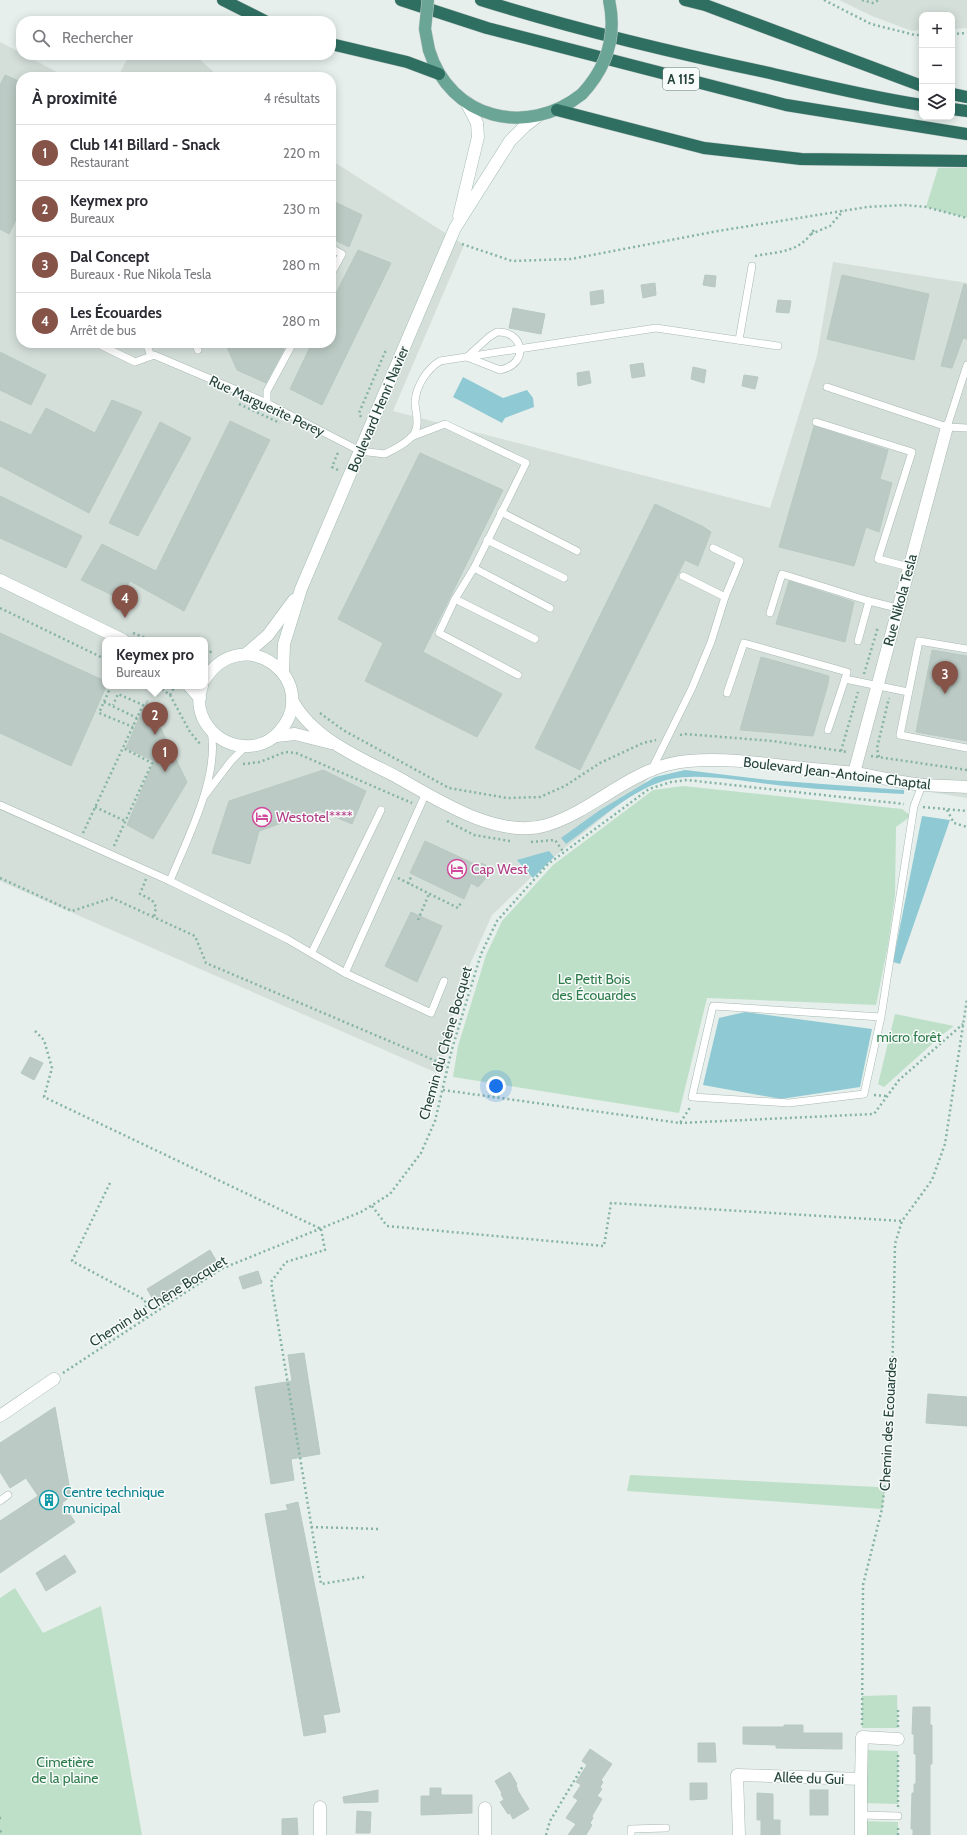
<!DOCTYPE html>
<html lang="fr">
<meta charset="utf-8">
<style>
:root{--surface:#fff;--page:#f2f2f3;--text:#2b2b33;--muted:#7c7c81;--line:#e1e1e2;--accent:#855347}
body{margin:0;font-family:Cabin,sans-serif;background:var(--page);color:var(--text)}
.controls{position:absolute;right:12px;top:12px;display:grid;overflow:hidden;border-radius:8px;box-shadow:0 2px 10px #0003}
.controls button{width:36px;height:36px;display:grid;place-items:center;padding:0;border:0;border-bottom:1px solid var(--line);background:var(--surface);color:var(--text);font:20px sans-serif}
.you{position:absolute;left:496px;top:1086px;width:14px;height:14px;margin:-10px;border:3px solid #fff;border-radius:50%;background:#1a73e8;box-shadow:0 0 0 6px #1a73e833}
.badge{display:grid;place-items:center;width:26px;height:26px;border-radius:50%;background:var(--accent);color:#fff;font-size:13px;font-weight:700}
.pin{position:absolute;translate:-50% -33px;filter:drop-shadow(0 1px 2px #0008)}
.pin::after{content:'';position:absolute;top:21px;width:14px;height:12px;background:inherit;clip-path:polygon(0 0,100% 0,50% 100%)}
.popup{position:absolute;left:102px;top:637px;width:106px;height:52px;box-sizing:border-box;display:grid;place-content:center;border-radius:8px;background:var(--surface);filter:drop-shadow(0 1px 3px #0005);font-size:13px;white-space:nowrap;color:var(--muted)}
.popup b{font-size:15px;color:var(--text)}
.popup::after{content:'';position:absolute;left:50%;top:100%;margin-left:-8px;border:8px solid transparent;border-top-color:var(--surface)}
.list{margin:0;padding:0;list-style:none}
h2{display:flex;justify-content:space-between;align-items:center;height:52px;margin:0;padding:0 16px;font-size:17px}
h2 small{font-size:13px;font-weight:400;color:var(--muted)}
.list li{display:grid;grid-template-columns:26px 1fr auto;gap:12px;align-items:center;box-sizing:border-box;height:56px;padding:0 16px;border-top:1px solid var(--line)}
.list b{display:block;font-size:15px;white-space:nowrap}
.list p{margin:0;font-size:13px;white-space:nowrap;color:var(--muted)}
.list em{font-size:13px;font-style:normal;color:var(--muted)}
.icon{flex:none;width:22px;height:22px;fill:none;stroke:currentColor;stroke-width:2;stroke-linecap:round;stroke-linejoin:round}
.map{position:relative;flex:none;width:967px;height:1835px;overflow:hidden}
.search{position:absolute;background:var(--surface);box-shadow:0 2px 10px #0003;left:16px;top:16px;width:320px;height:44px;display:flex;align-items:center;gap:10px;box-sizing:border-box;padding:0 14px;border-radius:16px;color:var(--muted);font-size:15px}
.panel{position:absolute;background:var(--surface);box-shadow:0 2px 10px #0003;left:16px;top:72px;width:320px;height:276px;border-radius:16px}
.map>svg:first-child{display:block}
.built{fill:#d4dfda;fill-rule:evenodd}
.green{fill:#bfe0c8}
.water{fill:#8ec9d4}
.building{fill:#bbcac4;stroke:#b8c9c2}
.lines{fill:none;stroke-linecap:round;stroke-linejoin:round}
.lane-casing{stroke:#a8b8b2;stroke-width:8}
.street-casing{stroke:#a8b8b2;stroke-width:13}
.secondary-casing{stroke:#a4bbb3;stroke-width:13}
.primary-casing{stroke:#c2cac8;stroke-width:13}
.highway-casing{stroke:#c2cac8;stroke-width:13}
.path{stroke:#86b3a5;stroke-width:2.5;stroke-dasharray:2 3;stroke-linecap:butt}
.lane{stroke:#fff;stroke-width:7}
.street{stroke:#fff;stroke-width:12}
.secondary{stroke:#fff;stroke-width:12}
.primary{stroke:#6aa596;stroke-width:12}
.highway{stroke:#2f6f62;stroke-width:12}
.primary-bridge-casing{stroke:#c2cac8;stroke-width:13;stroke-linecap:butt}
.primary-bridge{stroke:#6aa596;stroke-width:12}
.labels{text-anchor:middle;dominant-baseline:central;stroke-width:3;stroke-linejoin:round;paint-order:stroke}
.shield{fill:#f7fbf9;stroke:#637a73;stroke-width:1}
.shield-label{font-size:13px;font-weight:bold;fill:#24423a}
.street-label{font-size:14px;fill:#24423a;stroke:#f7fbf9}
.hotel-label{font-size:14px;fill:#b23c85;stroke:#f7fbf9;text-anchor:start}
.park-label{font-size:14px;fill:#2d7a4b;stroke:#f7fbf9}
.culture-label{font-size:14px;fill:#0d838f;stroke:#f7fbf9;text-anchor:start}
</style>
<div class="map">
<svg width="967" height="1835" viewBox="0 0 967 1835">
<rect width="100%" height="100%" fill="#e6efeb"/>
<!-- built -->
<g class="built">
<polygon points="839,0 967,0 967,28 952,29 952,15 922,15 922,30 912,31 872,16"/>
<path d="M0 42 21 53V55H25L66 77H21V343H331V160L464 245 393 411 770 508 817 356 833 262 967 283V798L698 755 662 760 643 785 544 865 492 915 459 989 439 1074 0 881ZM105 640H205V686H105Z"/>
<polygon points="129,55 195,55 219,77 118,77"/>
</g>
<!-- green -->
<g class="green">
<polygon points="938,168 967,168 967,218 926,207"/>
<polygon points="683,786 902,809 911,816 896,827 895,895 888,945 876,1005 707,998 679,1113 453,1077 458,1046 486,955 502,921 553,865 653,790"/>
<polygon points="895,1014 954,1026 942,1035 884,1087 878,1084"/>
<polygon points="630,1475 878,1487 885,1488 882,1509 627,1491"/>
<polygon points="15,1588 43,1633 101,1606 142,1835 0,1835 0,1598"/>
<polygon points="897,1695 898,1728 862,1728 862,1696"/>
<polygon points="862,1750 898,1751 898,1804 861,1803"/>
<polygon points="861,1821 898,1822 898,1835 861,1835"/>
</g>
<!-- water -->
<g class="water">
<polygon points="463,377 503,398 527,390 533,398 534,407 505,418 502,423 453,397"/>
<path d="M685 770 768 780 904 790V794C865 792 825 790 786 786 753 783 702 772 671 779 634 787 597 822 566 844L561 838 600 810 655 777Z"/>
<polygon points="922,816 950,820 900,964 893,962"/>
<polygon points="549,851 554,857 533,878 517,860"/>
<polygon points="745,1012 872,1029 860,1087 781,1099 703,1085 719,1018"/>
</g>
<!-- building -->
<g class="building">
<polygon points="5,75 21,82 21,171 17,179 21,181 21,209 9,234 0,229 0,85"/>
<polygon points="331,200 362,215 349,247 331,238"/>
<polygon points="358,250 391,263 322,405 290,389 312,343 331,343 331,303"/>
<polygon points="705,275 716,276 715,287 703,285"/>
<polygon points="842,275 929,294 914,360 827,339"/>
<polygon points="655,283 656,295 643,298 641,285"/>
<polygon points="964,284 967,285 967,339 963,338 952,368 941,366"/>
<polygon points="603,290 604,303 591,305 590,292"/>
<polygon points="778,300 791,301 789,313 776,312"/>
<polygon points="513,308 545,314 541,334 509,328"/>
<polygon points="232,343 272,343 284,349 266,383 237,370 226,345"/>
<polygon points="0,352 46,375 31,405 0,390"/>
<polygon points="643,363 645,376 632,378 630,365"/>
<polygon points="693,367 706,370 704,383 691,379"/>
<polygon points="589,371 591,383 578,386 577,373"/>
<polygon points="744,375 758,377 755,389 742,386"/>
<polygon points="112,400 142,412 89,513 0,466 0,421 31,435 46,408 95,433"/>
<polygon points="230,421 270,440 184,611 130,581 120,599 81,580 102,544 156,571"/>
<polygon points="160,422 191,438 138,536 109,523"/>
<polygon points="814,426 888,450 880,479 892,483 879,532 866,527 854,566 779,547"/>
<polygon points="420,453 503,490 423,652 502,694 477,737 365,681 383,643 338,619"/>
<polygon points="0,496 82,536 66,568 0,538"/>
<polygon points="655,504 702,526 711,532 698,566 685,560 580,770 535,748"/>
<polygon points="789,581 854,602 845,642 776,624"/>
<polygon points="0,633 105,681 105,689 71,766 0,733"/>
<polygon points="932,650 967,656 967,741 916,732"/>
<polygon points="761,657 829,676 828,684 813,736 740,730"/>
<polygon points="147,700 187,782 153,839 127,825 154,761 126,748"/>
<polygon points="323,770 366,791 352,824 319,810 259,831 250,864 212,853 229,801"/>
<polygon points="425,841 479,866 481,863 494,869 478,887 471,883 464,899 410,873"/>
<polygon points="411,912 442,926 417,982 385,966"/>
<polygon points="30,1057 43,1063 34,1080 21,1073"/>
<polygon points="210,1250 217,1262 154,1301 147,1289"/>
<polygon points="258,1271 262,1283 243,1289 239,1277"/>
<polygon points="304,1353 320,1454 291,1459 294,1480 271,1484 255,1387 292,1381 288,1355"/>
<polygon points="928,1394 967,1397 967,1426 926,1423"/>
<polygon points="55,1407 71,1496 62,1503 75,1522 0,1573 0,1521 38,1496 26,1478 10,1488 0,1472 0,1443"/>
<polygon points="298,1502 340,1712 323,1715 326,1732 304,1736 265,1514 288,1510 286,1505"/>
<polygon points="65,1555 76,1572 46,1591 36,1573"/>
<polygon points="913,1707 930,1707 930,1725 932,1725 932,1764 930,1764 930,1835 913,1835 913,1829 911,1829 912,1793 914,1793 914,1784 916,1784 916,1754 914,1754 914,1734 912,1734"/>
<polygon points="784,1725 803,1725 803,1733 842,1733 842,1749 776,1748 776,1745 743,1744 743,1727 784,1727"/>
<polygon points="698,1743 715,1743 716,1762 698,1762"/>
<polygon points="590,1749 612,1764 601,1780 603,1782 600,1787 602,1789 597,1796 602,1799 592,1816 593,1818 590,1823 592,1825 586,1835 568,1835 576,1824 566,1818 578,1800 573,1797 581,1785 576,1782 587,1765 582,1761"/>
<polygon points="510,1772 517,1784 516,1785 518,1791 529,1809 513,1819 510,1813 508,1814 500,1802 504,1800 501,1794 502,1793 495,1781"/>
<polygon points="690,1783 707,1783 707,1799 690,1800"/>
<polygon points="430,1788 441,1788 441,1795 472,1795 472,1813 421,1815 421,1796 430,1796"/>
<polygon points="378,1790 378,1802 344,1803 343,1797"/>
<rect x="810" y="1790" width="18" height="25"/>
<polygon points="757,1793 773,1794 773,1820 780,1820 780,1835 761,1835 761,1820 757,1820"/>
<polygon points="357,1811 371,1812 370,1833 356,1833"/>
<polygon points="297,1818 298,1835 282,1835 282,1819"/>
</g>
<g class="lines">
<!-- lane casing -->
<g class="lane-casing">
<g id="lane">
<polyline points="331,248 342,254 331,274"/>
<polyline points="20,306 21,306"/>
<path d="M497 332C524 331 530 364 500 370L467 357 489 337Z"/>
<polyline points="739,340 752,266"/>
<path d="M96 343 135 362 154 355 267 403 360 451 385 454C394 449 410 442 415 432 420 423 415 411 415 402 416 386 427 369 440 361L656 328 778 346"/>
<polyline points="146,343 151,356"/>
<polyline points="195,343 198,350"/>
<polyline points="827,387 947,427 967,428"/>
<polyline points="267,403 267,391 293,343"/>
<polyline points="816,422 912,452 878,559 909,567"/>
<polyline points="947,427 967,365"/>
<polyline points="411,437 445,424 526,463 474,568 455,599 439,633 518,675"/>
<polyline points="501,512 577,551"/>
<polyline points="487,540 564,578"/>
<polyline points="474,568 550,608"/>
<polyline points="683,576 725,597"/>
<polyline points="455,599 535,639"/>
<polyline points="770,613 782,574 869,601"/>
<polyline points="858,641 869,601 897,608"/>
<polyline points="967,649 919,641 900,735 967,748"/>
<polyline points="727,693 744,643 847,672 845,679 908,692"/>
<polyline points="828,730 845,679"/>
<polyline points="652,769 692,688 711,642 725,597 740,561 713,548"/>
<polyline points="426,793 345,973 431,1013 444,981"/>
<polyline points="205,795 231,761 246,746"/>
<polyline points="0,805 170,881 287,939 345,973"/>
<path d="M170 881C187 839 220 776 211 731"/>
<polyline points="312,952 381,810"/>
<polyline points="881,1017 713,1006 692,1097 789,1103 864,1094 881,1017 914,806 922,785"/>
<polyline points="0,1501 8,1495"/>
<polyline points="861,1815 898,1816"/>
<polyline points="631,1835 631,1829 666,1828"/>
</g>
</g>
<!-- street casing -->
<g class="street-casing">
<g id="street">
<path d="M292 700C313 739 360 758 397 777 438 800 498 840 547 825 598 809 633 765 689 761 722 758 753 762 784 766 808 769 831 770 854 773 877 776 899 783 923 785 937 786 952 786 967 787"/>
<polyline points="276,736 295,734 331,743"/>
<polyline points="854,773 947,427"/>
<polyline points="0,1416 54,1379"/>
<polyline points="320,1807 320,1835"/>
<polyline points="485,1808 485,1835"/>
<polyline points="739,1835 737,1775 861,1779 862,1737 898,1739"/>
<polyline points="861,1835 861,1779"/>
</g>
</g>
<!-- secondary casing -->
<g class="secondary-casing">
<g id="secondary">
<polyline points="459,216 478,137 477,123 466,102"/>
<polyline points="0,580 123,640"/>
<polyline points="246,654 268,635 294,600"/>
<polyline points="283,673 284,644 301,589 455,228 510,141 525,126 538,116"/>
<polyline points="189,686 200,698"/>
<path d="M202 686C191 715 215 745 244 746 257 747 270 742 279 732 324 682 244 619 205 679"/>
</g>
</g>
<!-- primary casing -->
<g class="primary-casing">
<path id="primary" d="M429 50C450 119 527 138 582 94"/>
</g>
<!-- highway casing -->
<g class="highway-casing">
<g id="highway">
<polyline points="223,0 265,21"/>
<polyline points="401,0 487,28 786,105 967,134"/>
<path d="M481 0C574 29 670 52 765 72 817 84 869 97 922 105"/>
<polyline points="685,0 705,5 922,86"/>
<polyline points="331,44 407,62 439,74"/>
<polyline points="952,94 967,97"/>
<polyline points="952,109 967,111"/>
<polyline points="557,110 704,148 801,159 967,161"/>
</g>
</g>
<!-- path -->
<g class="path">
<polyline points="824,0 871,24 915,35 922,35"/>
<polyline points="862,0 873,3 879,0"/>
<polyline points="952,34 967,33"/>
<polyline points="811,234 830,226 843,211"/>
<polyline points="462,244 512,261 571,259 718,231 867,207 905,205 926,207 967,218"/>
<path d="M755 256C781 251 800 253 815 228"/>
<polyline points="239,404 280,423"/>
<polyline points="361,417 359,413 385,352 389,351"/>
<polyline points="338,470 332,467 339,450"/>
<polyline points="0,608 105,659"/>
<polyline points="133,633 151,640"/>
<polyline points="205,654 213,651"/>
<polyline points="864,674 878,627"/>
<polyline points="111,686 99,713 133,727"/>
<polyline points="158,686 170,695 175,686"/>
<polyline points="170,695 190,732 201,745"/>
<polyline points="104,702 137,718"/>
<polyline points="320,713 343,730 449,788 507,798 540,797 565,786 600,763 643,743 656,740"/>
<polyline points="680,735 685,734 773,741 848,752"/>
<polyline points="841,751 858,692"/>
<polyline points="871,756 967,770"/>
<polyline points="879,757 877,748 889,698"/>
<polyline points="243,764 260,762 285,752 296,753 412,803"/>
<polyline points="95,807 125,821"/>
<polyline points="923,807 967,811"/>
<polyline points="947,810 954,823 967,827"/>
<polyline points="447,821 474,835 510,841"/>
<polyline points="83,833 143,705 118,694 113,705"/>
<polyline points="531,842 555,840 564,853"/>
<polyline points="114,846 152,763 123,748"/>
<polyline points="0,878 72,911 112,898 195,936 206,963 448,1066"/>
<polyline points="398,878 458,908 462,901"/>
<polyline points="146,879 140,894 152,900 156,907 154,918"/>
<polyline points="408,884 411,877"/>
<polyline points="418,920 429,894"/>
<polyline points="35,1031 44,1040 52,1068 44,1097 321,1229"/>
<polyline points="443,1090 680,1123 691,1106"/>
<polyline points="874,1095 886,1096"/>
<polyline points="680,1123 874,1114 899,1080 963,1024"/>
<polyline points="110,1183 72,1261 145,1300 146,1318"/>
<polyline points="372,1206 387,1226 604,1246 611,1203 902,1221"/>
<polyline points="321,1229 325,1250 286,1262 271,1282 321,1584 364,1577"/>
<polyline points="63,1373 221,1269 361,1212 390,1194 421,1153 435,1121 452,1049 481,954 497,921 548,864 649,789 671,782 687,780 904,804"/>
<polyline points="311,1527 380,1529"/>
<polyline points="862,1725 863,1585 882,1509 891,1433 895,1244 902,1221 932,1180 945,1144 967,999"/>
<polyline points="898,1727 898,1709"/>
<polyline points="898,1807 898,1752"/>
<polyline points="0,1818 1,1818"/>
<polyline points="0,1832 2,1830"/>
<polyline points="546,1835 550,1821 583,1766"/>
<polyline points="898,1835 898,1826"/>
</g>
<!-- lane -->
<use href="#lane" class="lane"/>
<!-- street -->
<use href="#street" class="street"/>
<!-- secondary -->
<use href="#secondary" class="secondary"/>
<!-- primary -->
<use href="#primary" class="primary"/>
<!-- highway -->
<use href="#highway" class="highway"/>
<!-- primary-bridge casing -->
<g class="primary-bridge-casing">
<g id="primary-bridge">
<polyline points="428,0 425,29 429,50"/>
<path d="M582 94C607 67 617 36 609 0"/>
</g>
</g>
<!-- primary-bridge -->
<use href="#primary-bridge" class="primary-bridge"/>
</g>
<!-- icons -->
<defs>
<g id="hotel-ring" transform="scale(1)"><circle r="9.5" fill="#f7fbf9" stroke="#d1479c" stroke-width="1.5"/><path d="M-6-4.5h1.5V1H6V5H4.5V3h-9V5H-6ZM-4 0a1.8 1.8 0 1 1 3.6 0ZM.5 0V-2.5h3Q6-2.5 6 0Z" fill="#d1479c"/></g>
<g id="building-ring" transform="scale(1)"><circle r="9.5" fill="#f7fbf9" stroke="#0f9aa8" stroke-width="1.5"/><path d="M-4-6H4V6H1V3H-1V6H-4ZM-2.5-4.3h1.7v1.8h-1.7ZM.8-4.3h1.7v1.8H.8ZM-2.5-1h1.7V.8h-1.7ZM.8-1h1.7V.8H.8Z" fill="#0f9aa8"/></g>
</defs>
<g fill-rule="evenodd">
<use href="#hotel-ring" x="262" y="817"/>
<use href="#hotel-ring" x="457" y="869"/>
<use href="#building-ring" x="49" y="1500"/>
</g>
<g class="labels">
<!-- shield labels -->
<rect class="shield" x="663" y="68" width="36" height="22" rx="3"/>
<g class="shield-label">
<text x="681" y="79">A 115</text>
</g>
<!-- street labels -->
<g class="street-label">
<text transform="translate(267 406) rotate(25)">Rue Marguerite Perey</text>
<text transform="translate(378 409) rotate(-67)">Boulevard Henri Navier</text>
<text transform="translate(900 600) rotate(-75)">Rue Nikola Tesla</text>
<text transform="translate(837 773) rotate(7)">Boulevard Jean-Antoine Chaptal</text>
<text transform="translate(445 1043) rotate(-74)">Chemin du Chêne Bocquet</text>
<text transform="translate(158 1301) rotate(-32)">Chemin du Chêne Bocquet</text>
<text transform="translate(888 1424) rotate(-87)">Chemin des Ecouardes</text>
<text transform="translate(809 1778) rotate(2)">Allée du Gui</text>
</g>
<!-- hotel labels -->
<g class="hotel-label">
<text x="276" y="817">Westotel****</text>
<text x="471" y="869">Cap West</text>
</g>
<!-- park labels -->
<g class="park-label">
<text x="594" y="979">Le Petit Bois<tspan x="594" dy="16">des Écouardes</tspan></text>
<text x="909" y="1037">micro forêt</text>
<text x="65" y="1762">Cimetière<tspan x="65" dy="16">de la plaine</tspan></text>
</g>
<!-- culture labels -->
<g class="culture-label">
<text x="63" y="1492">Centre technique<tspan x="63" dy="16">municipal</tspan></text>
</g>
</g>
</svg>
<div class="controls">
<button>+</button>
<button>−</button>
<button><svg class="icon" aria-label="layers" viewBox="0 0 24 24"><path d="M12 4l9 5-9 5-9-5zM3 14l9 5 9-5"/></svg></button>
</div>
<div class="you"></div>
<div class="pin badge" style="left:165px;top:772px">1</div>
<div class="pin badge" style="left:155px;top:735px">2</div>
<div class="popup"><b>Keymex pro</b>Bureaux</div>
<div class="pin badge" style="left:945px;top:694px">3</div>
<div class="pin badge" style="left:125px;top:618px">4</div>
<div class="search"><svg class="icon" aria-label="search" viewBox="0 0 24 24"><circle cx="10" cy="10" r="6"/><path d="M15 15l6 6"/></svg>Rechercher</div>
<section class="panel">
<h2>À proximité<small>4 résultats</small></h2>
<ul class="list">
<li><span class="badge">1</span><div><b>Club 141 Billard - Snack</b><p>Restaurant</p></div><em>220 m</em></li>
<li><span class="badge">2</span><div><b>Keymex pro</b><p>Bureaux</p></div><em>230 m</em></li>
<li><span class="badge">3</span><div><b>Dal Concept</b><p>Bureaux · Rue Nikola Tesla</p></div><em>280 m</em></li>
<li><span class="badge">4</span><div><b>Les Écouardes</b><p>Arrêt de bus</p></div><em>280 m</em></li>
</ul>
</section>
</div>
